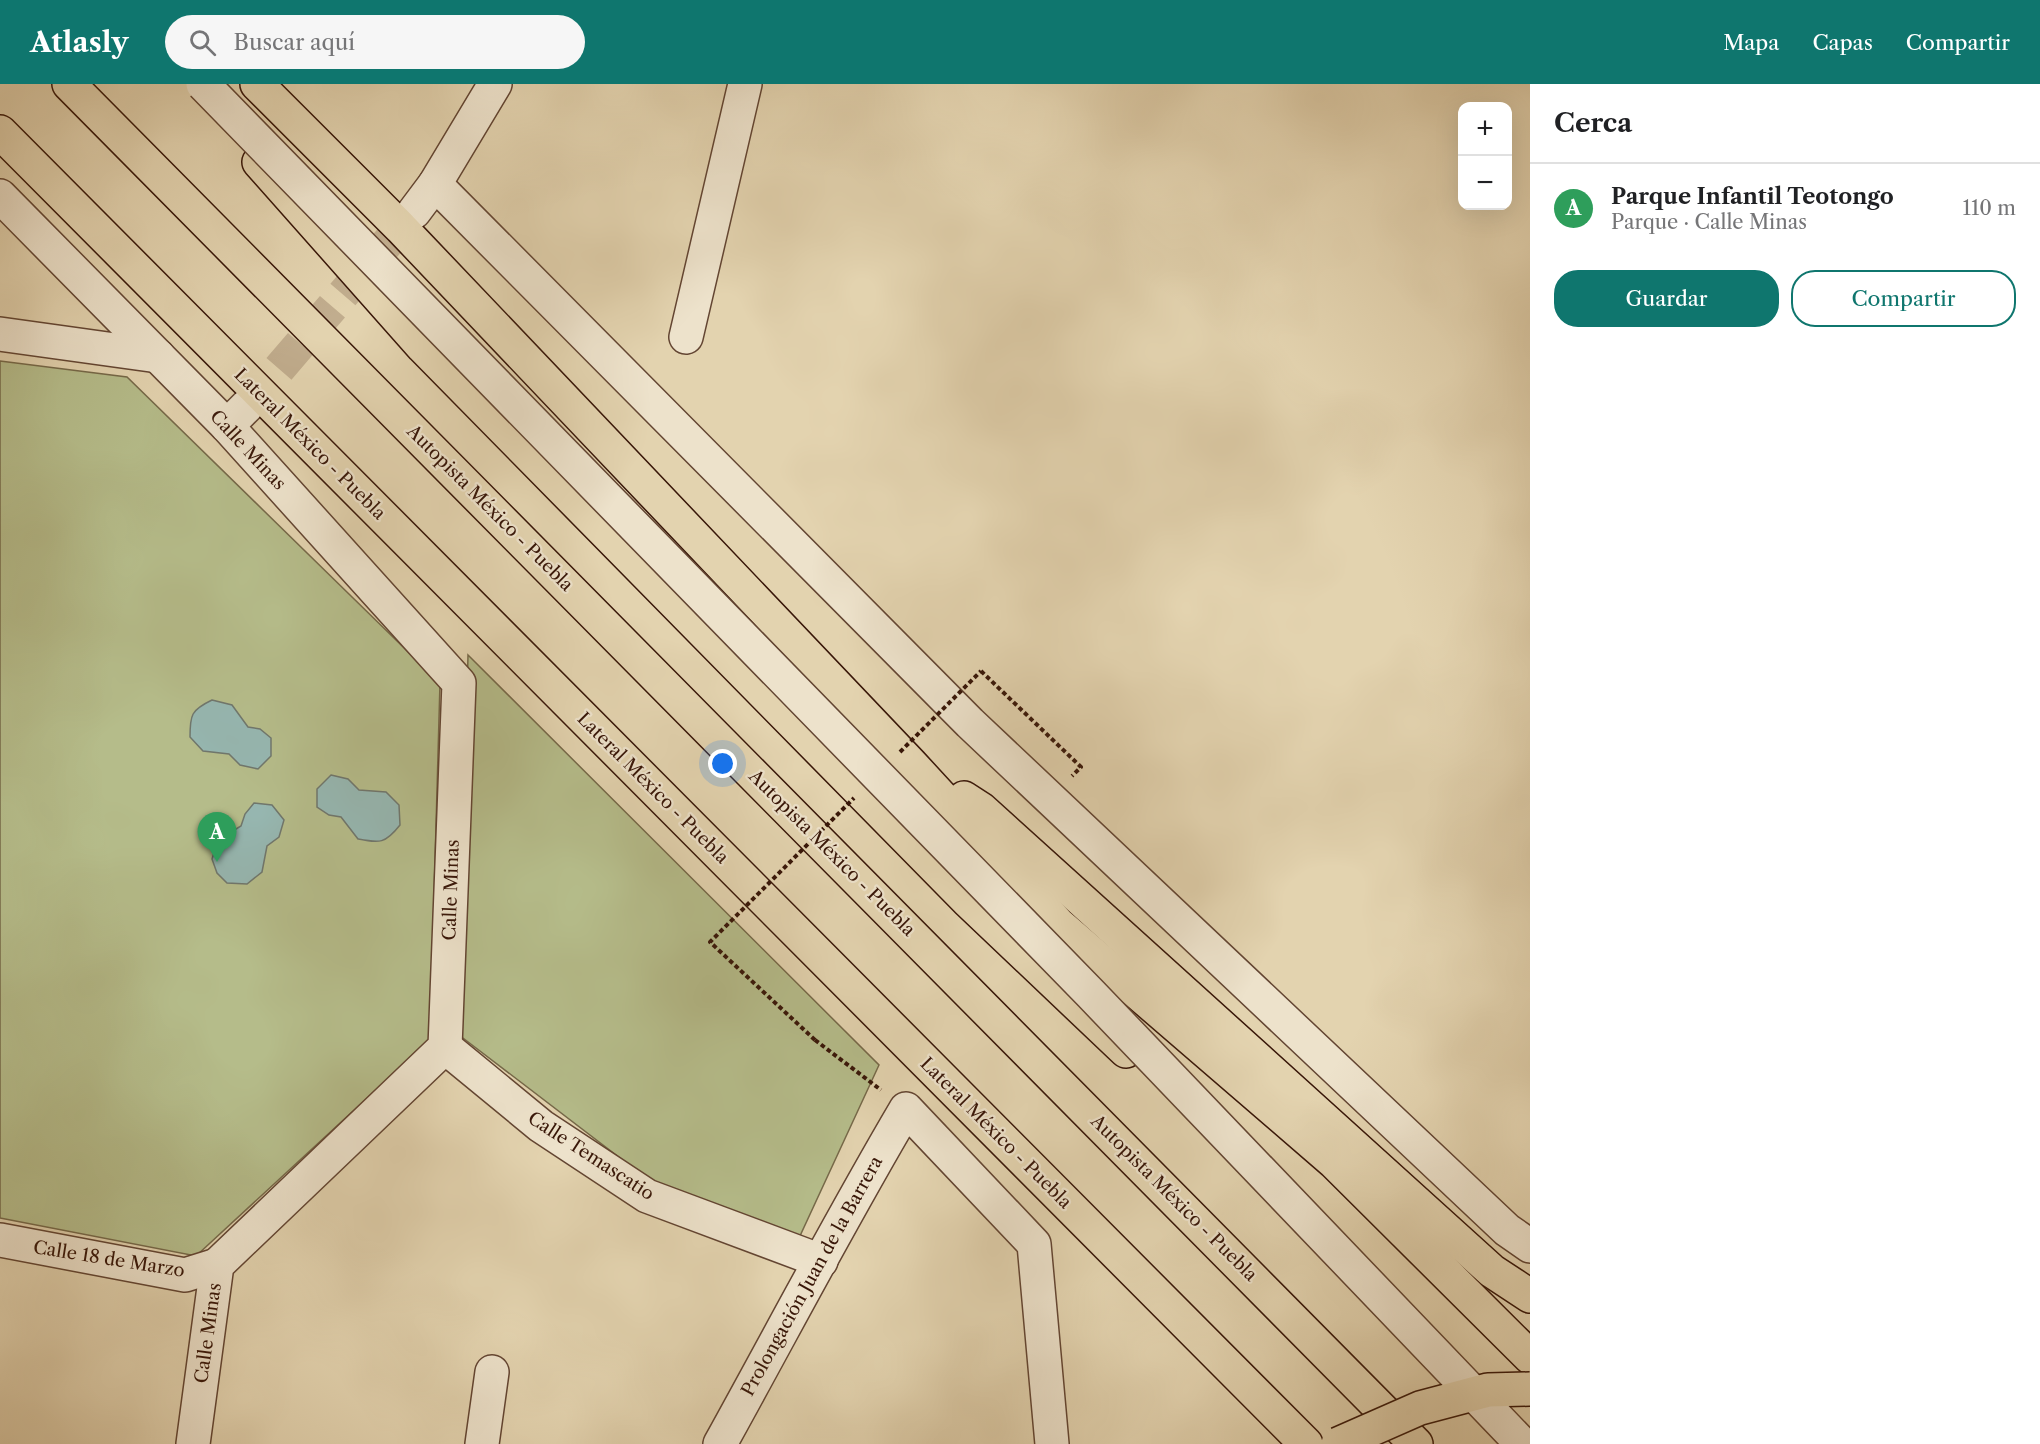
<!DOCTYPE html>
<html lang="es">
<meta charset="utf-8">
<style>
:root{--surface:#fff;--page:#f6f6f6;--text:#202124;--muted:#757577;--line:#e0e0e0;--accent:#0f766e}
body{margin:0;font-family:"Libre Caslon Text",serif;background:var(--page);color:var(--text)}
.controls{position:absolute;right:18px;top:18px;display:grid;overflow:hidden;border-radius:12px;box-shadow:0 6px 24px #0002}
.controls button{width:54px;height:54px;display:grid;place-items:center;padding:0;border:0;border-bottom:2px solid var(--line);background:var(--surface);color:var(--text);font:30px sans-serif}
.you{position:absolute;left:723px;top:680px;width:21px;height:21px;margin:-15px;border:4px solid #fff;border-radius:50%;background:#1a73e8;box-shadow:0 0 0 9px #1a73e833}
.badge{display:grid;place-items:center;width:39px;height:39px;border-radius:50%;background:var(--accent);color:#fff;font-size:20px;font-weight:700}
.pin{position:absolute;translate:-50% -50px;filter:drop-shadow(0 2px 3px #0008)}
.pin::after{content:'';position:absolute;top:32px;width:21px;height:18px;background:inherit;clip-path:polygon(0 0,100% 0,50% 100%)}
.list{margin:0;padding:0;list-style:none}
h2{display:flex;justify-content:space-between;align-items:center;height:78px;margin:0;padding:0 24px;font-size:26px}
h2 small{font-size:20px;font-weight:400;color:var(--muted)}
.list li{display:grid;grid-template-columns:39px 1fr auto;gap:18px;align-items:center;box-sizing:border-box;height:90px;padding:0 24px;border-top:2px solid var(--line)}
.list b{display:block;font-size:22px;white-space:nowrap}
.list p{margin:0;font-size:20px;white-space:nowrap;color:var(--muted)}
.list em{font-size:20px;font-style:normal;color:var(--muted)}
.actions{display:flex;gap:12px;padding:18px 24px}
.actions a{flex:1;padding:14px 0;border:2px solid var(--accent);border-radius:24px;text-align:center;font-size:21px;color:var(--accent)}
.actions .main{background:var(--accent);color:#fff}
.icon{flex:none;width:33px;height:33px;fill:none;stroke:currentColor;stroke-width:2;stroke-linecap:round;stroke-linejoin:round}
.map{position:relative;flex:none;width:1530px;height:1360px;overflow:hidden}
header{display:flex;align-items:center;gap:36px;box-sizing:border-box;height:84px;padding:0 30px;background:var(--accent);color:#fff}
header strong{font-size:28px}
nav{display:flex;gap:33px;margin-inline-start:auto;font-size:21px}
.search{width:420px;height:54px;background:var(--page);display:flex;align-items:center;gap:15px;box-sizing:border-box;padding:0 21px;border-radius:33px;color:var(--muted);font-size:22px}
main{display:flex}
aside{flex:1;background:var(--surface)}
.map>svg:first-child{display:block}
.green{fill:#b5bc8a;stroke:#766949;stroke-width:1.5}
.water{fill:#96b7b1;stroke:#70776d;stroke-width:1.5}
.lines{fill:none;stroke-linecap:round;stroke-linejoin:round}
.minor-tunnel{stroke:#c1ad8e;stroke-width:33;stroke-dasharray:33 16;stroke-linecap:butt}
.minor-casing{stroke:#634532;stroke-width:36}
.highway-casing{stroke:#381608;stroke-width:36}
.path{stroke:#381608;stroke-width:4;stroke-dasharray:4.5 3;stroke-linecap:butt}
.minor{stroke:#ede2cb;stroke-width:33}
.highway{stroke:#e3d3af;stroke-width:33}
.minor-bridge-casing{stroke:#634532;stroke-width:36;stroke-linecap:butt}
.major-bridge-casing{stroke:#381608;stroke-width:36;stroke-linecap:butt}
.path-bridge{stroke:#381608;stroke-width:4;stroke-dasharray:4.5 3;stroke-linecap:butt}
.minor-bridge{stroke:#ede2cb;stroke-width:33}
.major-bridge{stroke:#e3d3af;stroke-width:33}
.labels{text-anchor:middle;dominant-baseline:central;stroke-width:4.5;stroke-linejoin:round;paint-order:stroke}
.street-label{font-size:18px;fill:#381608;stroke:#ede2cb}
</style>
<header>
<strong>Atlasly</strong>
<div class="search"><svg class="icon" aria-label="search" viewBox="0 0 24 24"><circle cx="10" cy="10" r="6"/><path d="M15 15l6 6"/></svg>Buscar aquí</div>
<nav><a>Mapa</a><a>Capas</a><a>Compartir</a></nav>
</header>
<main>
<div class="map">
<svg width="1530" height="1360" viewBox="0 0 1530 1360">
<rect width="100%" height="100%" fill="#e3d3af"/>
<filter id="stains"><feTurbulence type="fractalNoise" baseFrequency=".00333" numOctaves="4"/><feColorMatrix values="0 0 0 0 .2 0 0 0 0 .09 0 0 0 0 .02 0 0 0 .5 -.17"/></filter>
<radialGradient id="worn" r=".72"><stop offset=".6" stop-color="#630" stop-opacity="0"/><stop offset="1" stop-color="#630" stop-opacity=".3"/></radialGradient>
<!-- green -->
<g class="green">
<polygon points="0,277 127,293 440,599 430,956 196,1172 0,1134"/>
<polygon points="468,571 879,981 799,1154 658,1103 459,951"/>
</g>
<!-- water -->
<g class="water">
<path d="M212 616 232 621 248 643 260 645 271 654V672L258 685 240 681 229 670 203 667 190 653C190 631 191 626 212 616Z"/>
<path d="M331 691 348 695 359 706 386 708 399 721 400 741C385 760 380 759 358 755L341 733 329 731 317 723V705Z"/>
<polygon points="254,719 272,721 284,736 279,753 267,762 262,788 247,800 227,799 217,789 212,775 218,756 241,742 245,730"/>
</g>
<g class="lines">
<!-- minor-tunnel -->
<polyline class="minor-tunnel" points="247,322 414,128"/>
<!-- minor casing -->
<g class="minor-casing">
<g id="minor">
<polyline points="435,100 970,639 1507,1146 1530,1162"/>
<polyline points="0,112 227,342 459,599 445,963 217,1181 193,1360"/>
<polyline points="414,128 435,100 495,0"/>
<polyline points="0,250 158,272"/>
<polyline points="686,253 745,0"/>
<polyline points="227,342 247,322"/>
<polyline points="445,963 541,1042 647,1112 821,1177"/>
<polyline points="0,1156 185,1191 217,1181"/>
<polyline points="482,1360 492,1288"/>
<path d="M720 1360C782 1248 841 1135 906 1025L1034 1160 1052 1360"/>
</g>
</g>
<!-- highway casing -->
<g class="highway-casing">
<g id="highway">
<polyline points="69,0 1416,1360"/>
<polyline points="257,0 401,144 911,680 1058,840 1334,1078 1530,1273"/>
<polyline points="0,48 1306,1360"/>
<polyline points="259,78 423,263 967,816 1126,967"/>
<polyline points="964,714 981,725 1492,1187 1530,1212"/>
</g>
</g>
<!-- path -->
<g class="path">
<polyline points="981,587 1081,683 1072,692"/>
<polyline points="815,956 881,1006"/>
</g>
<!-- minor -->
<use href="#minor" class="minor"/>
<!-- highway -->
<use href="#highway" class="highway"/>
<!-- minor-bridge casing -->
<g class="minor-bridge-casing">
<polyline id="minor-bridge" points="203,0 1091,910 1522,1360"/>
</g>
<!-- major-bridge casing -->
<g class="major-bridge-casing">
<polyline id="major-bridge" points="1338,1360 1420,1324 1488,1306 1530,1305"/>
</g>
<!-- path-bridge -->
<g class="path-bridge">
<polyline points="900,668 981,587"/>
<polyline points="815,956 710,858 854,714"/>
</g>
<!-- minor-bridge -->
<use href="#minor-bridge" class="minor-bridge"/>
<!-- major-bridge -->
<use href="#major-bridge" class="major-bridge"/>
</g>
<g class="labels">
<!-- street labels -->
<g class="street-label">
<text transform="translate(310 360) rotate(45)">Lateral México - Puebla</text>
<text transform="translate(248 366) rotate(47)">Calle Minas</text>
<text transform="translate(490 424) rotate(45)">Autopista México - Puebla</text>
<text transform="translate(653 704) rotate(45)">Lateral México - Puebla</text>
<text transform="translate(832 769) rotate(45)">Autopista México - Puebla</text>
<text transform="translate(451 806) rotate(-88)">Calle Minas</text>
<text transform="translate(996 1049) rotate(45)">Lateral México - Puebla</text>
<text transform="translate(591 1072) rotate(33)">Calle Temascatio</text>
<text transform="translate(1174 1114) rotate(45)">Autopista México - Puebla</text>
<text transform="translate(109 1175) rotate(9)">Calle 18 de Marzo</text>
<text transform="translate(812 1192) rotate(-61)">Prolongación Juan de la Barrera</text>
<text transform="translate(208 1249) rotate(-82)">Calle Minas</text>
</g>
</g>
<rect width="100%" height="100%" filter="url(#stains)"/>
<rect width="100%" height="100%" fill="url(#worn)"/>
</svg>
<div class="controls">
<button>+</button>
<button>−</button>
</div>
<div class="you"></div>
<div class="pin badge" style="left:217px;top:778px;background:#2e9e5b">A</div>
</div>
<aside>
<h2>Cerca<small></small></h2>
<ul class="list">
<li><span class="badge" style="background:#2e9e5b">A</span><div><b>Parque Infantil Teotongo</b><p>Parque · Calle Minas</p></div><em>110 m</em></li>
</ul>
<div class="actions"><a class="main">Guardar</a><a>Compartir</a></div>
</aside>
</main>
